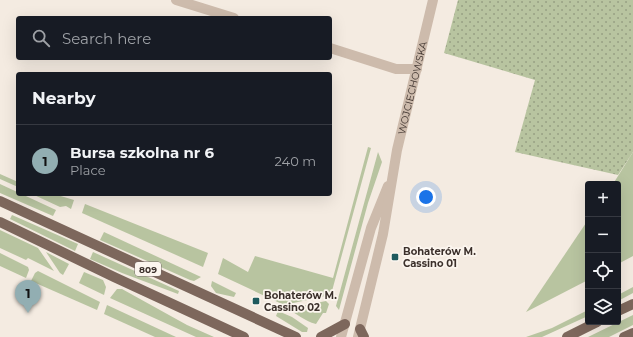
<!DOCTYPE html>
<meta charset="utf-8">
<style>
:root{--surface:#171b24;--page:#20242c;--text:#f1f3f6;--muted:#9ea1a6;--line:#363941;--accent:#92aeb2}
body{margin:0;font-family:Montserrat,sans-serif;background:var(--page);color:var(--text)}
.controls{position:absolute;right:12px;bottom:12px;display:grid;overflow:hidden;border-radius:4px;box-shadow:0 4px 16px #0002}
.controls button{width:36px;height:36px;display:grid;place-items:center;padding:0;border:0;border-bottom:1px solid var(--line);background:var(--surface);color:var(--text);font:20px sans-serif}
.you{position:absolute;left:426px;top:197px;width:14px;height:14px;margin:-10px;border:3px solid #fff;border-radius:50%;background:#1a73e8;box-shadow:0 0 0 6px #1a73e833}
.badge{display:grid;place-items:center;width:26px;height:26px;border-radius:50%;background:var(--accent);color:#111;font-size:13px;font-weight:700}
.pin{position:absolute;translate:-50% -33px;filter:drop-shadow(0 1px 2px #0008)}
.pin::after{content:'';position:absolute;top:21px;width:14px;height:12px;background:inherit;clip-path:polygon(0 0,100% 0,50% 100%)}
.list{margin:0;padding:0;list-style:none}
h2{display:flex;justify-content:space-between;align-items:center;height:52px;margin:0;padding:0 16px;font-size:17px}
h2 small{font-size:13px;font-weight:400;color:var(--muted)}
.list li{display:grid;grid-template-columns:26px 1fr auto;gap:12px;align-items:center;box-sizing:border-box;height:72px;padding:0 16px;border-top:1px solid var(--line)}
.list b{display:block;font-size:15px;white-space:nowrap}
.list p{margin:0;font-size:13px;white-space:nowrap;color:var(--muted)}
.list em{font-size:13px;font-style:normal;color:var(--muted)}
.icon{flex:none;width:22px;height:22px;fill:none;stroke:currentColor;stroke-width:2;stroke-linecap:round;stroke-linejoin:round}
.map{position:relative;flex:none;width:633px;height:337px;overflow:hidden}
.search{position:absolute;background:var(--surface);box-shadow:0 4px 16px #0002;left:16px;top:16px;width:316px;height:44px;display:flex;align-items:center;gap:10px;box-sizing:border-box;padding:0 14px;border-radius:4px;color:var(--muted);font-size:15px}
.panel{position:absolute;background:var(--surface);box-shadow:0 4px 16px #0002;left:16px;top:72px;width:316px;height:124px;border-radius:4px}
.map>svg:first-child{display:block}
.grass{fill:#b8c4a0}
.garden{fill:url(#garden-dots)}
.lines{fill:none;stroke-linecap:round;stroke-linejoin:round}
.minor{stroke:#cdbbac;stroke-width:10}
.major{stroke:#7d675c;stroke-width:10}
.poi-dot{fill:#1f5a5e;stroke:#fbf5ee;stroke-width:1.5}
.labels{text-anchor:middle;dominant-baseline:central;stroke-width:3.5;stroke-linejoin:round;paint-order:stroke}
.shield{fill:#fbf5ee;stroke:#756b66;stroke-width:1}
.shield-label{font-size:9px;font-weight:bold;fill:#3b302b}
.street-label{font-size:10px;fill:#3b302b;stroke:#fbf5ee}
.poi-label{font-size:10px;font-weight:bold;fill:#3b302b;stroke:#fbf5ee;text-anchor:start}
</style>
<div class="map">
<svg width="633" height="337" viewBox="0 0 633 337">
<defs>
<pattern id="garden-dots" width="8" height="8" patternUnits="userSpaceOnUse"><rect width="8" height="8" fill="#b8c4a0"/><path d="M2 2h.1M6 6h.1" fill="none" stroke="#97a083" stroke-width="1.8" stroke-linecap="round"/></pattern>
</defs>
<rect width="100%" height="100%" fill="#f4ebe1"/>
<!-- grass -->
<g class="grass">
<polygon points="368,147 371,148 332,291 326,296 284,305 218,274 223,258 248,272 255,256 333,278"/>
<polygon points="378,152 382,162 368,203 339,310 336,306"/>
<polygon points="633,152 633,256 618,264 618,184 613,184"/>
<polygon points="0,174 18,182 18,187 0,179"/>
<polygon points="0,184 56,210 53,216 0,193"/>
<polygon points="32,194 54,194 74,200 71,209 66,206 60,207"/>
<polygon points="85,204 208,253 203,267 82,213"/>
<polygon points="12,215 78,244 75,251 10,219"/>
<polygon points="588,220 588,280 526,312"/>
<polygon points="0,230 38,248 54,271 28,258 26,260 0,248"/>
<polygon points="104,232 201,277 194,281 190,280 100,240"/>
<polygon points="46,252 69,264 63,275 60,273"/>
<polygon points="93,252 179,291 178,294 122,273 90,259"/>
<polygon points="0,253 28,267 29,270 26,278 0,266"/>
<polygon points="38,271 100,302 97,310 31,281 35,273"/>
<polygon points="84,272 103,280 106,287 104,295 79,283"/>
<polygon points="212,281 236,293 234,297 216,293 211,286"/>
<polygon points="633,287 633,293 618,301 618,295"/>
<polygon points="117,289 122,289 187,325 214,337 196,337 110,298"/>
<path d="M326 301 329 304 326 313H323L316 324C304 321 297 313 286 309Z"/>
<polygon points="107,305 176,337 155,337 104,314"/>
<polygon points="588,310 588,316 542,337 526,337 552,328"/>
<polygon points="278,311 292,317 308,328 307,332 302,332 276,316"/>
<polygon points="633,315 633,325 609,337 588,337"/>
</g>
<!-- garden -->
<polygon class="garden" points="458,0 633,0 633,152 618,175 515,152 535,80 444,53"/>
<g class="lines">
<!-- minor -->
<g class="minor">
<polyline points="176,0 234,18"/>
<polyline points="330,48 396,69 417,69"/>
<polyline points="341,337 371,228 388,186"/>
<path id="s1" d="M358 337 383 234 397 150 433 0"/>
</g>
<!-- major -->
<g class="major">
<polyline points="0,201 296,337"/>
<polyline points="0,222 114,277 244,337"/>
<polyline points="618,311 633,304"/>
<polyline points="360,329 364,337"/>
<polyline points="321,337 345,324"/>
<polyline points="567,337 597,322"/>
<polyline points="624,337 633,333"/>
</g>
</g>
<!-- markers -->
<g class="poi-dot">
<rect x="391" y="253" width="8" height="8" rx="2"/>
<rect x="252" y="297" width="8" height="8" rx="2"/>
</g>
<g class="labels">
<!-- shield labels -->
<rect class="shield" x="135" y="262" width="26" height="14" rx="3"/>
<g class="shield-label">
<text x="148" y="269">809</text>
</g>
<!-- street labels -->
<g class="street-label">
<text stroke="none"><textPath href="#s1" startOffset="255">WOJCIECHOWSKA</textPath></text>
</g>
<!-- poi labels -->
<g class="poi-label">
<text x="403" y="251">Bohaterów M.<tspan x="403" dy="12">Cassino 01</tspan></text>
<text x="264" y="295">Bohaterów M.<tspan x="264" dy="12">Cassino 02</tspan></text>
</g>
</g>
</svg>
<div class="controls">
<button>+</button>
<button>−</button>
<button><svg class="icon" aria-label="locate" viewBox="0 0 24 24"><circle cx="12" cy="12" r="6"/><path d="M12 2v4M12 18v4M2 12h4M18 12h4"/></svg></button>
<button><svg class="icon" aria-label="layers" viewBox="0 0 24 24"><path d="M12 4l9 5-9 5-9-5zM3 14l9 5 9-5"/></svg></button>
</div>
<div class="you"></div>
<div class="pin badge" style="left:28px;top:313px">1</div>
<div class="search"><svg class="icon" aria-label="search" viewBox="0 0 24 24"><circle cx="10" cy="10" r="6"/><path d="M15 15l6 6"/></svg>Search here</div>
<section class="panel">
<h2>Nearby<small></small></h2>
<ul class="list">
<li><span class="badge">1</span><div><b>Bursa szkolna nr 6</b><p>Place</p></div><em>240 m</em></li>
</ul>
</section>
</div>
